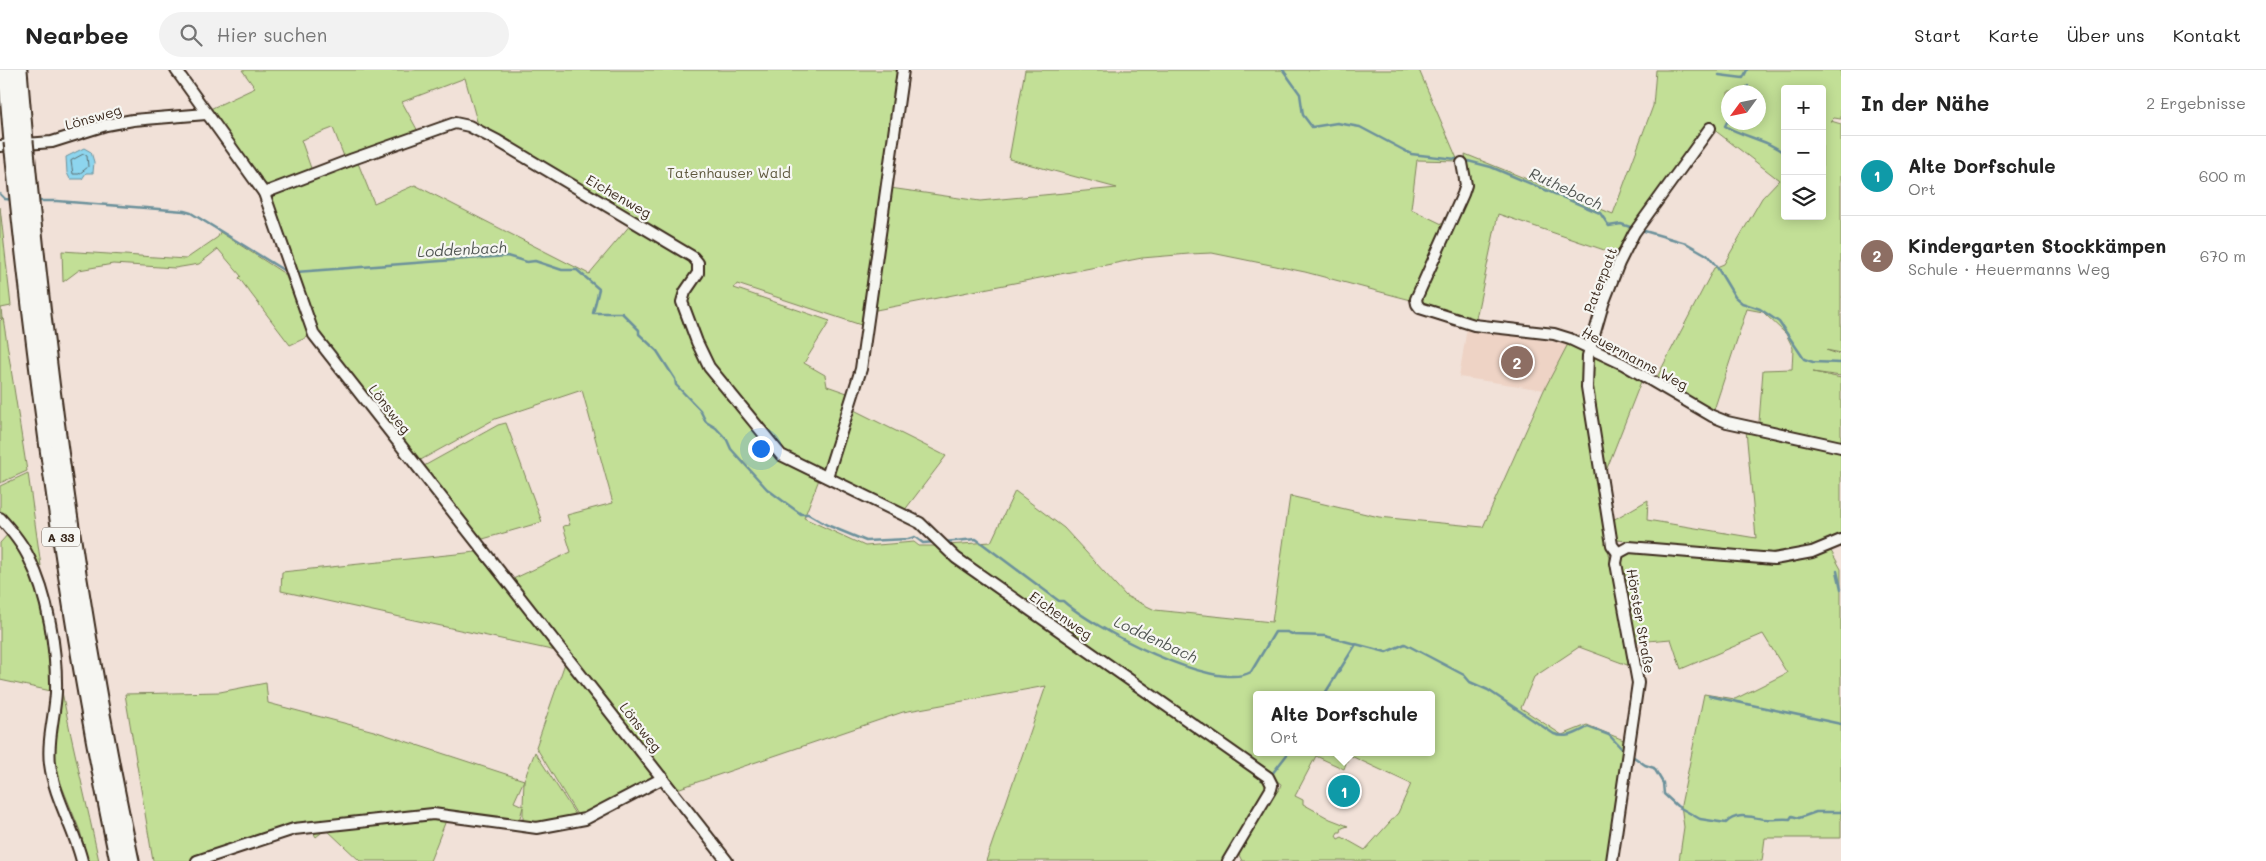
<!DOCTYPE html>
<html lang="de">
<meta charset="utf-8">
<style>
:root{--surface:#fff;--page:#f2f2f2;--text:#222;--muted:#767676;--line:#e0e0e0;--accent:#1f6fb2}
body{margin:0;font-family:Mali,sans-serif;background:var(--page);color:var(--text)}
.controls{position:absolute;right:15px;top:15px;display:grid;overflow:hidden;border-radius:5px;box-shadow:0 2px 12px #0003}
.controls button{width:45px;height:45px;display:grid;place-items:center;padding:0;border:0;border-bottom:1px solid var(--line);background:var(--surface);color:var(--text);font:25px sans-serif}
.compass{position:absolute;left:1721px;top:15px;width:45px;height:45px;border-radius:50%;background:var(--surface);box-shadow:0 2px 12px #0003;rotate:237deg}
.you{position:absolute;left:760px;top:378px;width:18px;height:18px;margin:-12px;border:4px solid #fff;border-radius:50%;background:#1a73e8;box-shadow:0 0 0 8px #1a73e833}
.badge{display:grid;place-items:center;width:32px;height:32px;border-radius:50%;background:var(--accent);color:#fff;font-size:16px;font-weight:700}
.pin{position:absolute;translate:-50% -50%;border:2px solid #fff;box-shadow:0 1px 5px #0006}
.popup{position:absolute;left:1253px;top:621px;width:182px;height:65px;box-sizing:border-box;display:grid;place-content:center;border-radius:5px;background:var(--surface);filter:drop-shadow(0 1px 4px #0005);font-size:16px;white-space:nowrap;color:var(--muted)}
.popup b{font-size:19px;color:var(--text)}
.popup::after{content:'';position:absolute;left:50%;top:100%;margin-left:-10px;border:10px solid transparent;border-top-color:var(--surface)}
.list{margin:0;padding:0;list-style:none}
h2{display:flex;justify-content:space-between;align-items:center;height:65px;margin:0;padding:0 20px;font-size:21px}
h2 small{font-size:16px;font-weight:400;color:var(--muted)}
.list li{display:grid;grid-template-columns:32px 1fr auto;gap:15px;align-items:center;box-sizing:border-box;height:80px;padding:0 20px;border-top:1px solid var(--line)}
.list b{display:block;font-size:19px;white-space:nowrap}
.list p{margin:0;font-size:16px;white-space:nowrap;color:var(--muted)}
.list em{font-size:16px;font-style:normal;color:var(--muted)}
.icon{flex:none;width:28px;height:28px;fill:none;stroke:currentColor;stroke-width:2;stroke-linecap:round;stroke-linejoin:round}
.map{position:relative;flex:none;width:1841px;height:791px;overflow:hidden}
header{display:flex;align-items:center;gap:30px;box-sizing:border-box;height:70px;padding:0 25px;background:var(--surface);border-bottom:1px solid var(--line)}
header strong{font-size:24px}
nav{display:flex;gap:28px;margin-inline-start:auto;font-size:18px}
.search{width:350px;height:45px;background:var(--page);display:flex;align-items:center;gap:12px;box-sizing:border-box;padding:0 18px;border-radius:28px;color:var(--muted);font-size:19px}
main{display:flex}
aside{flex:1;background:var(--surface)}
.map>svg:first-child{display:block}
.built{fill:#eed3c5}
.green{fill:#c2df96;stroke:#7e845a;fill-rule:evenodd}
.water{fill:#8dd5ee;stroke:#6c919b}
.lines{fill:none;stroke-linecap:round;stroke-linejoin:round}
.shore{stroke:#5c6e71;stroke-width:1}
.stream{stroke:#6c919b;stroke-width:2.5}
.minor-casing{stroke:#3b2a1e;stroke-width:14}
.highway-casing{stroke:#3b2a1e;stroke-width:19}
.minor{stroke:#f6f6f2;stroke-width:10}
.highway{stroke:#f6f6f2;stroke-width:15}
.highway-bridge-casing{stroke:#3b2a1e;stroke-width:19;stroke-linecap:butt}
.highway-bridge{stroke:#f6f6f2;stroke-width:15}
.labels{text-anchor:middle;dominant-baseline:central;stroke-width:4.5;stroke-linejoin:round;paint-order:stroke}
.shield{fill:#f6f6f2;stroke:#73675e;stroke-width:1}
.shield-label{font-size:12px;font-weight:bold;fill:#3b2a1e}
.street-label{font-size:14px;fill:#3b2a1e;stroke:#f6f6f2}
.park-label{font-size:14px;fill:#5d573c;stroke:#f6f6f2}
.water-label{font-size:15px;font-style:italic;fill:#505552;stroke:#f6f6f2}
</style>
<header>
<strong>Nearbee</strong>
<div class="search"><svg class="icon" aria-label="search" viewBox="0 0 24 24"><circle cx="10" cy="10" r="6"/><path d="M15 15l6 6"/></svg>Hier suchen</div>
<nav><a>Start</a><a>Karte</a><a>Über uns</a><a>Kontakt</a></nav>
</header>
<main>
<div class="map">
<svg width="1841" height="791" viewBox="0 0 1841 791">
<rect width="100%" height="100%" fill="#f1e1d8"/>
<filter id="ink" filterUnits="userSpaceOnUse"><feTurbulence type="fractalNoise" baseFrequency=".02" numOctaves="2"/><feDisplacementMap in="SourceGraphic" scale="10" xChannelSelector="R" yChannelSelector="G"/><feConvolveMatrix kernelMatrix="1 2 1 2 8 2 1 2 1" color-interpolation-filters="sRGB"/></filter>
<g filter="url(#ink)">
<!-- built -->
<polygon class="built" points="1467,258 1568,274 1581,277 1558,322 1459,307"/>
<!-- green -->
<g class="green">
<polygon points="242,0 899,0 861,255 737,214 734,218 830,251 804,293 825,305 827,316 850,324 839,358 804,448 865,476 914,472 919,476 939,476 1112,600 1110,603 1201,667 1203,665 1264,710 1266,718 1228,783 1221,791 986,791 1046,616 903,642 677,719 513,509 571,482 563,456 570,455 567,445 613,433 582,320 495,349 417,392 319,262 270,133 272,124 358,93 374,133 415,115 589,204 637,147 478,55 465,8 402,32 419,63 345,89 333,58 301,70 312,101 272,117 260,111 208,40 255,18"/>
<polygon points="1025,0 1419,0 1458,91 1417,90 1411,139 1444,155 1411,230 1305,202 1212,183 1189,184 1142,188 871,241 890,118 980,131 1117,118 1009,89"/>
<path d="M1656 0H1841V49L1834 48 1831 51 1841 54V283L1826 280 1841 285V306L1813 302 1841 308V375L1761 357 1759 352 1763 300 1792 299 1793 278 1786 264 1763 242 1747 239 1713 343 1656 309 1714 198 1724 194 1762 128 1779 110 1708 55 1633 154 1619 185 1498 144 1475 253 1422 235 1420 228 1467 129 1470 117 1465 84 1613 144 1653 36ZM1785 19H1822V146H1785ZM1728 22H1758V52H1728Z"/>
<polygon points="0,137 11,236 1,238 2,248 0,249"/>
<polygon points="220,162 285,204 310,266 290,275 239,208 241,206 218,179 199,194 175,198 113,194 79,200 63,212 62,181 186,189 218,167"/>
<polygon points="3,248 27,401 0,413 0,251"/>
<path d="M1568 274 1584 278 1642 309 1604 406 1613 450 1648 430 1647 450 1756 468 1746 360 1841 381V463L1810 478 1773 484 1617 470 1608 478 1630 596 1579 577 1534 607 1521 638 1562 665 1587 655 1626 671 1609 791H1242L1239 785 1240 778 1275 722 1279 720 1281 714 959 485 947 475 991 472 1015 421 1064 458 1126 526 1155 540 1272 552 1290 426 1379 447 1483 457 1544 320ZM1256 625H1432V682H1256ZM1349 685 1411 714 1398 743 1365 780 1342 767 1338 769 1336 766 1338 762H1341L1342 758 1348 756 1330 749 1303 734V730L1295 726 1316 686 1344 699Z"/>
<polygon points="852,339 946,386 904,441 836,409 834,400"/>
<polygon points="506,353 542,452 483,469 424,400 424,396 498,355"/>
<polygon points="28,403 41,496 37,496 16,462 0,443 0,416"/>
<path d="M9 463C42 510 48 565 51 621L0 610V473Z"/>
<polygon points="1831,481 1841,499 1841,768 1765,768 1762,791 1679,791 1684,757 1681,735 1704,624 1735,629 1787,603 1763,564 1681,599 1671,569 1636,572 1621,490 1626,484 1631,483 1773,495 1791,493"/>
<polygon points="476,482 556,581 281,521 282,502"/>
<polygon points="565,593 657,708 579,748 536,677"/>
<polygon points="266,613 268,633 374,661 524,710 514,732 523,736 524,710 535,682 577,747 538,756 523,754 523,737 519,751 447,748 430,791 360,791 326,759 316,767 311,759 294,758 195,791 153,791 125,624 220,622"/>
<path d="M62 622C73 679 87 734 99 791H88L80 761 61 714 54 689 56 661Z"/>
</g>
<!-- water -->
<polygon class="water" points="84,78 91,82 94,92 93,103 86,103 82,109 70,109 67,103 66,87"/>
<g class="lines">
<!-- shore -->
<polygon class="shore" points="84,84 87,86 88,97 79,104 73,104 71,91"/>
<!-- stream -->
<g class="stream">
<polyline points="1283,0 1300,24 1303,45 1312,57 1337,53 1360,57 1411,84 1456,89"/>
<polyline points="1719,5 1743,8 1747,0"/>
<polyline points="1744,22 1748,16"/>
<path d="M1728 50 1725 56C1746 68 1766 69 1785 84"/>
<polyline points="1464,90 1491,97 1600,143 1609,156 1621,154 1633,158"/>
<polyline points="0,124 5,129 14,130"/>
<polyline points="37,131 57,131 184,141 191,143 285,201"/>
<polyline points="1641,160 1686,173 1707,185 1717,197 1735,227 1742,233 1760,239 1779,252 1804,289 1813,292 1841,293"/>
<polyline points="296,202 507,186 527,192 535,191 562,200 577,200 599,219 593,243 622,243 639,260 639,264 657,281 675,309 676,315 700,340 706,352 716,358 727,370 731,379 767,419 783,431 801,444 808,444 827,455 866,471 908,469 915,467 923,473 936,472"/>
<path d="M944 472 976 469 1059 531H1063C1092 557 1214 623 1251 602L1275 562H1287L1295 565 1325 566 1386 582 1405 574 1464 605 1470 612 1488 620 1554 664C1568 669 1576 663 1588 657L1609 665 1622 679"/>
<polyline points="1837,501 1841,519"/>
<polyline points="1324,625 1356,574"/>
<polyline points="1709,626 1841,654"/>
<path d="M1631 685 1645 695 1654 698 1663 713 1664 724 1677 736 1700 749 1726 753C1737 741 1752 748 1765 749 1773 750 1781 748 1790 749L1792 746 1799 748 1816 742H1841"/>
<polyline points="1272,704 1289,682"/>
<polyline points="1257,705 1262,710"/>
</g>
<!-- minor casing -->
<g class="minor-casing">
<g id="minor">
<polyline points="176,0 264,123 314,265 727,791"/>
<polyline points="0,76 52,72 106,55 133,50 206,44"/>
<polyline points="1462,93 1466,115 1463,124 1416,229 1417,234 1420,238 1474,255 1554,264 1570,269 1623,294 1712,346 1727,352 1841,377"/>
<polyline points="264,123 353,89 455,53 469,56 498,71 693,187 698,193 698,203 685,222 682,232 697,272 709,297 781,385 920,453 956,488 1268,707 1272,715 1271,719 1228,791"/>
<polyline points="827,407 861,299 903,0"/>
<path d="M0 448C11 460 22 473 29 488 48 525 57 580 56 622 55 645 47 670 50 694 54 727 74 758 82 791"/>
<polyline points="1618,483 1612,475 1587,317 1588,286 1603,234 1619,193 1634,163 1710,58"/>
<polyline points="197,791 294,759 433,744 537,758 585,749 663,708"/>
<polyline points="1612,791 1638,613 1616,493 1618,483 1629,477 1774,489 1812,482 1841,470"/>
</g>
</g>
<!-- highway casing -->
<g class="highway-casing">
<g id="highway">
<polyline points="6,0 12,72"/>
<polyline points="19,0 25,71"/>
<path d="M13 81C37 319 69 557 118 791"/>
<path d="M26 81C48 319 81 557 131 791"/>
</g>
</g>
<!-- minor -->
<use href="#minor" class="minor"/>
<!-- highway -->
<use href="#highway" class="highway"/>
<!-- highway-bridge casing -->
<g class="highway-bridge-casing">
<g id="highway-bridge">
<polyline points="25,71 26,81"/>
<polyline points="12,72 13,81"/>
</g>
</g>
<!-- highway-bridge -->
<use href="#highway-bridge" class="highway-bridge"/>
</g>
</g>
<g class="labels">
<!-- shield labels -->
<rect class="shield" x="42" y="457.5" width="38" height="19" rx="4"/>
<g class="shield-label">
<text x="61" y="467">A 33</text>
</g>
<!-- street labels -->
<g class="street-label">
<text transform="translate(93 47) rotate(-16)">Lönsweg</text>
<text transform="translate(619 126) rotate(30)">Eichenweg</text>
<text transform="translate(1600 210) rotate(-69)">Paterpatt</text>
<text transform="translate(1635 288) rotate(28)">Heuermanns Weg</text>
<text transform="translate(390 339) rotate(52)">Lönsweg</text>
<text transform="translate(1061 545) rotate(35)">Eichenweg</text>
<text transform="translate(1641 551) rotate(80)">Hörster Straße</text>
<text transform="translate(641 657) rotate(52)">Lönsweg</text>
</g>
<!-- park labels -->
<g class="park-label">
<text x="729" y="102">Tatenhauser Wald</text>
</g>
<!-- water labels -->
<g class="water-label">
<text transform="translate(1566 118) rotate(25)">Ruthebach</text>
<text transform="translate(462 179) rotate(-3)">Loddenbach</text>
<text transform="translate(1156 569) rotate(25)">Loddenbach</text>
</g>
</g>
</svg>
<div class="controls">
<button>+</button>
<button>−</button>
<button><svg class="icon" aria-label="layers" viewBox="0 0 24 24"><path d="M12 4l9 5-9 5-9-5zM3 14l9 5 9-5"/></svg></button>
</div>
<svg class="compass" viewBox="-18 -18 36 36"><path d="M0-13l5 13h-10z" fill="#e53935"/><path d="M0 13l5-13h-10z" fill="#767676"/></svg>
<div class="you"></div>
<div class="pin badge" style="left:1344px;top:721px;background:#0f9aa8">1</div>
<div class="popup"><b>Alte Dorfschule</b>Ort</div>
<div class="pin badge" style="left:1517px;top:292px;background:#8d6e63">2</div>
</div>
<aside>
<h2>In der Nähe<small>2 Ergebnisse</small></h2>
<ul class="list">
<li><span class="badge" style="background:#0f9aa8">1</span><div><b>Alte Dorfschule</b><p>Ort</p></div><em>600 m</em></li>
<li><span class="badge" style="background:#8d6e63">2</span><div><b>Kindergarten Stockkämpen</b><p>Schule · Heuermanns Weg</p></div><em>670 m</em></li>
</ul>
</aside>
</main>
